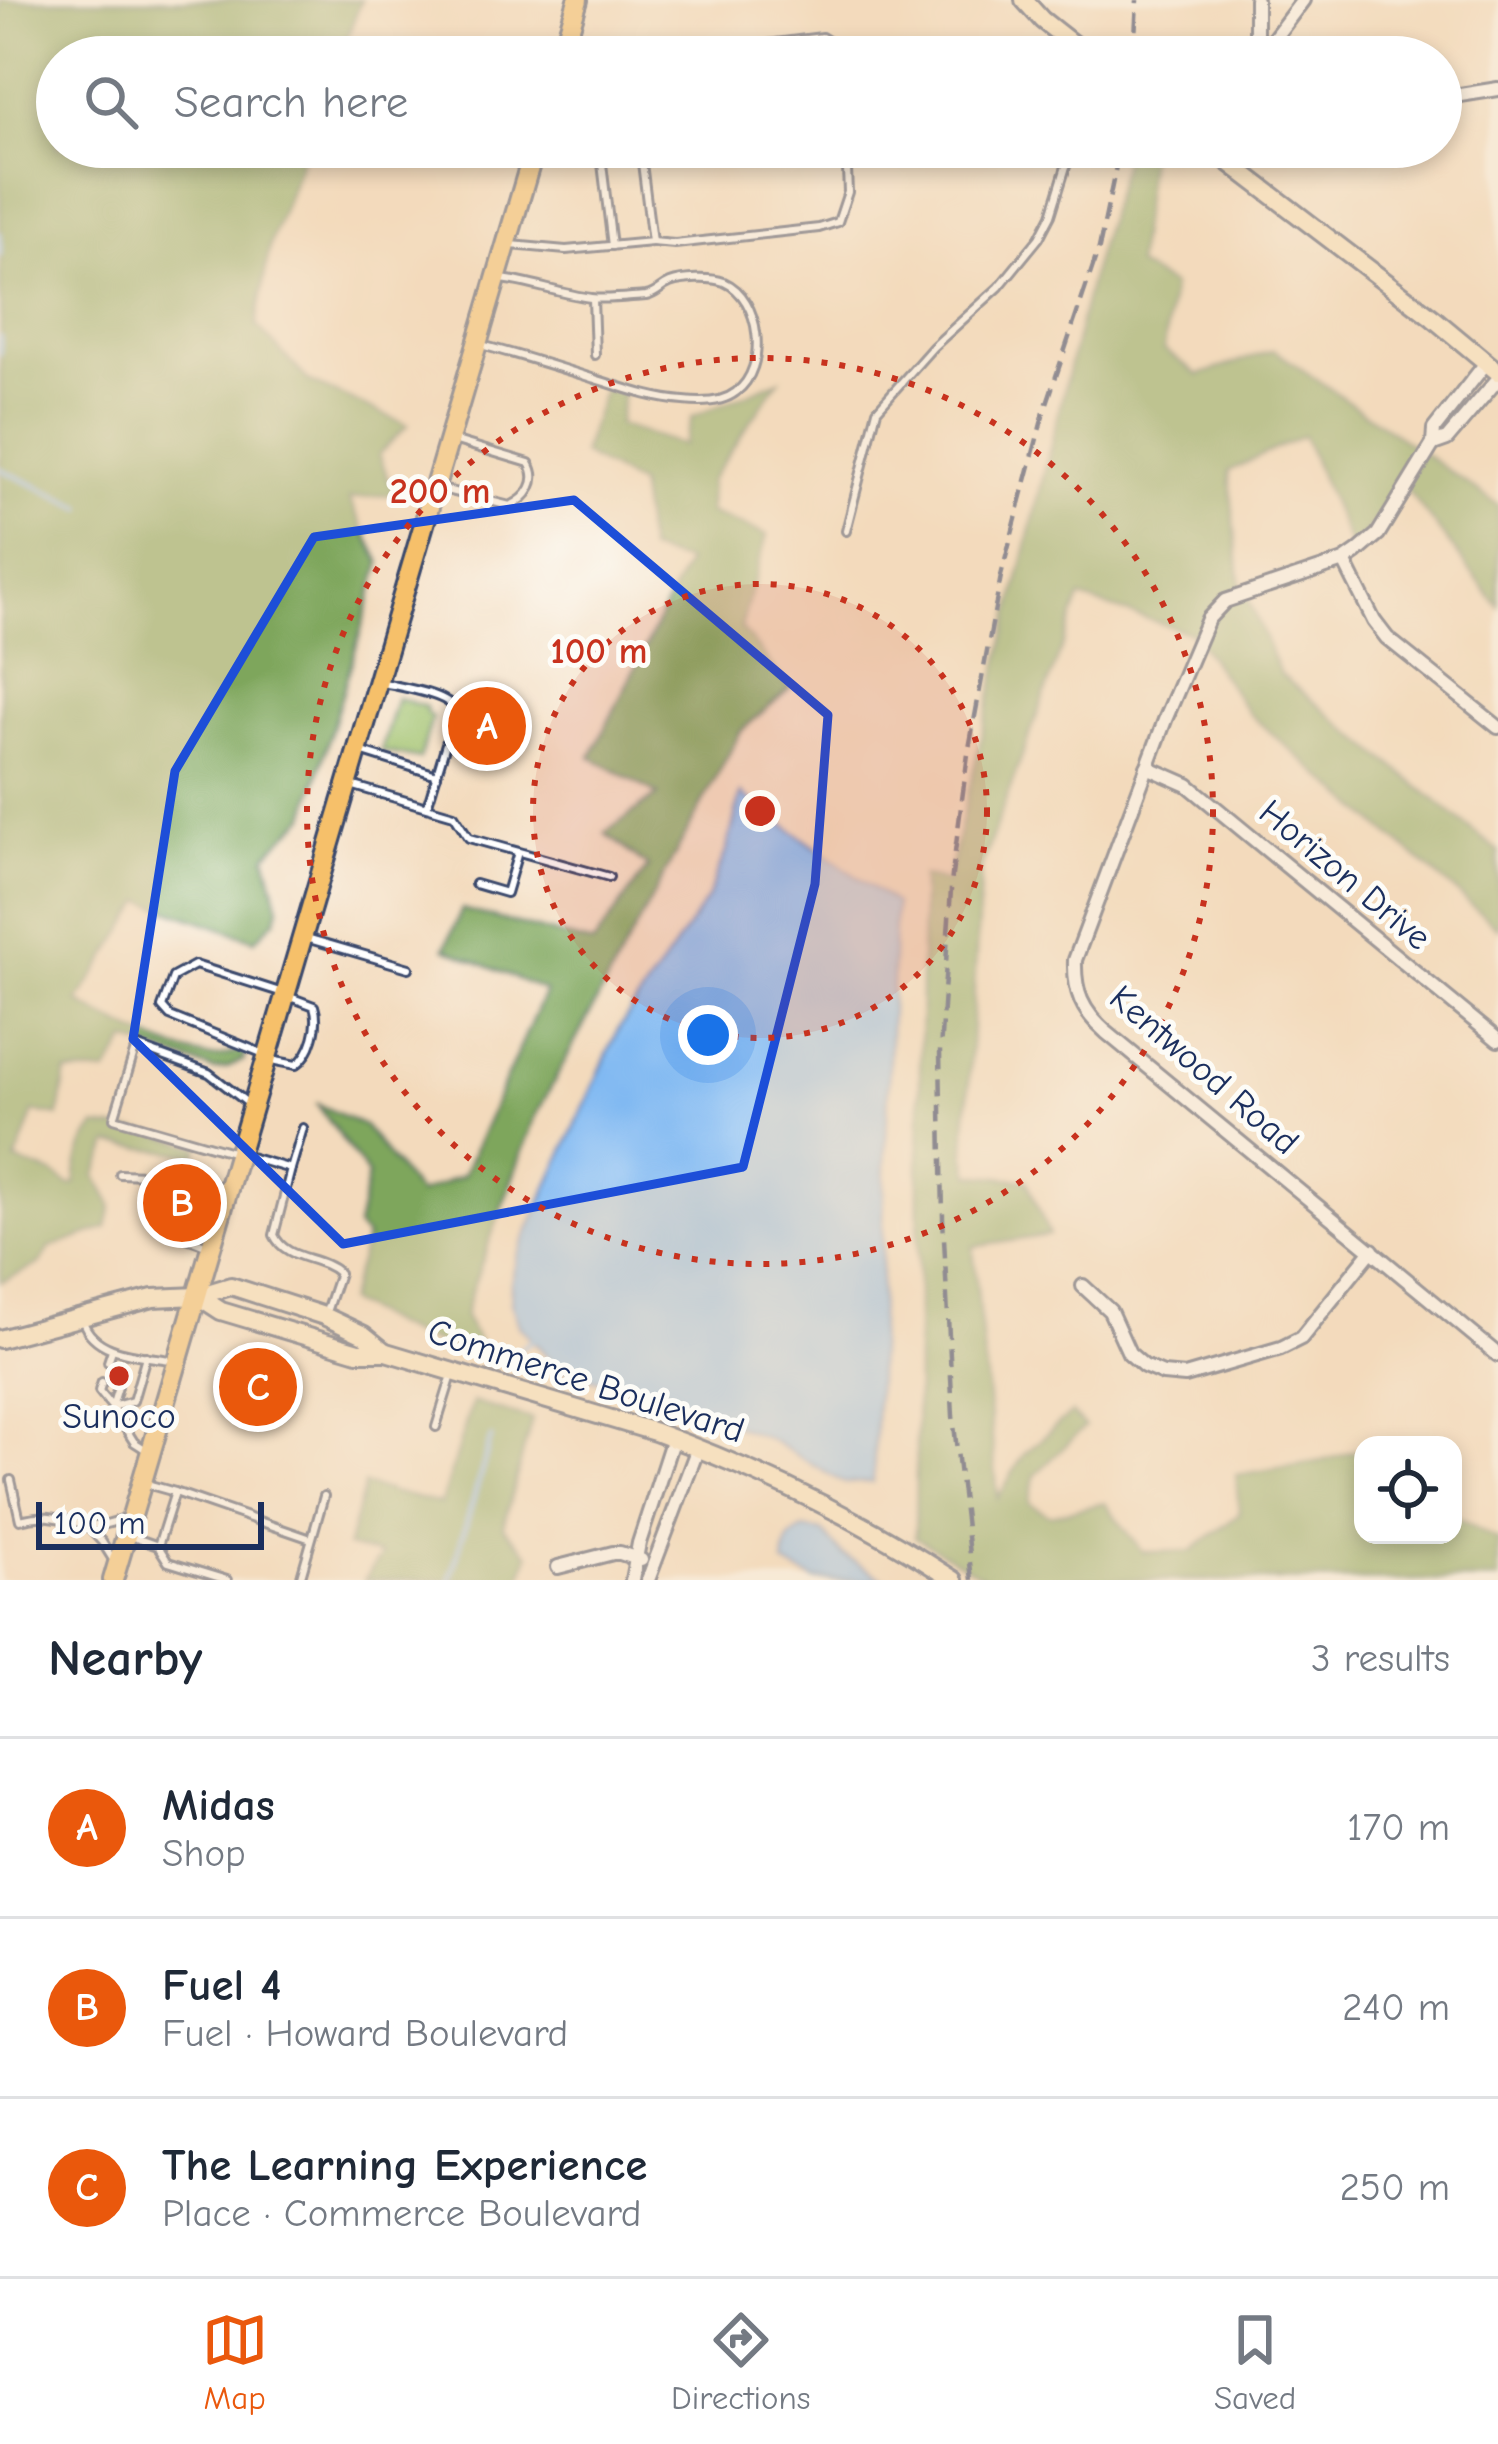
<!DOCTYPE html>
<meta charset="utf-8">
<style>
:root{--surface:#fff;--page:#f2f2f3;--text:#1f2937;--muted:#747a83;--line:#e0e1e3;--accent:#ea580c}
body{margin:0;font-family:"Comic Neue",sans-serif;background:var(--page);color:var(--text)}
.controls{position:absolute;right:36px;bottom:36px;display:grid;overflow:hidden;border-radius:24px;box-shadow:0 6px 18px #0003}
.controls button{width:108px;height:108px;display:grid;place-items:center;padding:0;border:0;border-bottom:3px solid var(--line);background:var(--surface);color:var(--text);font:60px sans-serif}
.scale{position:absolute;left:36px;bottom:30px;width:228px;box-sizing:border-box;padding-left:12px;border:6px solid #1b2f5e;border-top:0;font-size:33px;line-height:42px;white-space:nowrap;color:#1b2f5e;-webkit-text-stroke:9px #fdfcf7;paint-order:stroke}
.you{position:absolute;left:708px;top:1035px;width:42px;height:42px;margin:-30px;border:9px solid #fff;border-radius:50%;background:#1a73e8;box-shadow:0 0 0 18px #1a73e833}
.badge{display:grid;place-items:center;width:78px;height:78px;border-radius:50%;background:var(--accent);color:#fff;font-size:39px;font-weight:700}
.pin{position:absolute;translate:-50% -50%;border:6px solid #fff;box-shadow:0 3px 12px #0006}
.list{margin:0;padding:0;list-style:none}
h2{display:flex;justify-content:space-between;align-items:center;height:156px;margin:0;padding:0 48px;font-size:51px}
h2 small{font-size:39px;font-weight:400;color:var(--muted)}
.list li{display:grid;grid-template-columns:78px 1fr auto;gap:36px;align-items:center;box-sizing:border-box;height:180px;padding:0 48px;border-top:3px solid var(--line)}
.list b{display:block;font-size:45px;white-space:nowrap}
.list p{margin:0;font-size:39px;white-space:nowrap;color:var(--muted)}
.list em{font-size:39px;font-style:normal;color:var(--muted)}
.icon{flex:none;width:66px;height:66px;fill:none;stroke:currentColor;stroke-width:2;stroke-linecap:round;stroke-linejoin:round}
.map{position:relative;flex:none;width:1498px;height:1580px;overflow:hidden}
.search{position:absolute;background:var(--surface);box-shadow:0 6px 18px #0003;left:36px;right:36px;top:36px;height:132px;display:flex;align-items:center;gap:30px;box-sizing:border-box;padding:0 42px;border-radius:66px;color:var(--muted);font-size:45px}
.sheet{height:696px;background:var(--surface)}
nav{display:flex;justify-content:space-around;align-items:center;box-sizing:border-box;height:168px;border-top:3px solid var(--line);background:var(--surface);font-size:33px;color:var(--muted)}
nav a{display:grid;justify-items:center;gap:6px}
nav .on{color:var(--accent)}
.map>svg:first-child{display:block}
.green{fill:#9ebf68;stroke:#5c7763;stroke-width:3}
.forest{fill:#7ea65c;stroke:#4c6a5d;stroke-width:3}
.water{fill:#81b9f2;stroke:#4e74a8;stroke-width:3}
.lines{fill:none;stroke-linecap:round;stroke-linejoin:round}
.stream{stroke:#81b9f2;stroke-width:4.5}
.lane-casing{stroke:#3b496c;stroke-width:12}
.street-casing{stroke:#3b496c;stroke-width:18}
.secondary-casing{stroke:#3b496c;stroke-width:22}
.primary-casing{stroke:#3b496c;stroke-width:24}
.lane{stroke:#fff;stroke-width:6}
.street{stroke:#fff;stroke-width:12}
.secondary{stroke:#fbe6c4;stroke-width:16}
.primary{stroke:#f6c06b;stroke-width:18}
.rail{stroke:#1b2f5e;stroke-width:4.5;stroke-dasharray:18 9;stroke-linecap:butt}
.marked{fill:none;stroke:#1d4ed8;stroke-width:9;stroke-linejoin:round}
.ring{fill:none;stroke:#c8321e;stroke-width:6;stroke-dasharray:6 12}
.poi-dot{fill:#c8321e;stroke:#fdfcf7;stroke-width:4.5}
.labels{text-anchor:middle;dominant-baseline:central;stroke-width:10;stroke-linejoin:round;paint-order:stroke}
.street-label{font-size:36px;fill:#1b2f5e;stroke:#fdfcf7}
.poi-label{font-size:36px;fill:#1b2f5e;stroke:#fdfcf7}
.centre{fill:#c8321e;stroke:#fdfcf7;stroke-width:6}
.ring-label{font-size:36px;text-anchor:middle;font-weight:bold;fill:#c8321e;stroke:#fdfcf7;stroke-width:10;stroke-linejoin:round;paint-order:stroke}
</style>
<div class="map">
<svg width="1498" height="1580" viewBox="0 0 1498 1580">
<rect width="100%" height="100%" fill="#fdfcf7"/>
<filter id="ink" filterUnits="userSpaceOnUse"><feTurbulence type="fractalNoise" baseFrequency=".00833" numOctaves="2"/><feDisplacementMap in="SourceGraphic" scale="24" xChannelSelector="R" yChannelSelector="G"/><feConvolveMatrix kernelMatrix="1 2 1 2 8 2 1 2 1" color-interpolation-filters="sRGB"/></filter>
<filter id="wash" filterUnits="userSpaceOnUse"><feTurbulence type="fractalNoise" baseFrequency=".004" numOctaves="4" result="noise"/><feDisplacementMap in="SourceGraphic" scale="48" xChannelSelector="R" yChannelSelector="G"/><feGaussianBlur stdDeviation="2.7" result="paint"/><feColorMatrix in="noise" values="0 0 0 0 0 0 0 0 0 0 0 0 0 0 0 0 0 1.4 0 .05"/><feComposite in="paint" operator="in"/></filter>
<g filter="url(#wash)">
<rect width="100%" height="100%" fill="#f3dabc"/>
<!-- green -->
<polygon class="green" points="397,698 426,707 427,714 432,718 420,759 381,751"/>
<!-- forest -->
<g class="forest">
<path d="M0 0H361L340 57H57V147H306L270 245 256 325 309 381 408 425 379 454 394 494 349 499 381 563 306 816 266 855 279 907 276 919 255 940 143 901 78 1002C110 1021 175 1054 211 1057 220 1058 230 1054 239 1051L244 1053V1060L227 1068 214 1070 127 1041 107 1073H66L59 1116 34 1112 16 1161 54 1174 69 1185 75 1184C76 1162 81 1143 96 1126L152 1133 199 1147 197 1155 110 1144 96 1176 112 1205 107 1228 50 1248 40 1264 1 1282Z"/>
<polygon points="1127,147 1150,147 1136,265 1172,286 1164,350 1199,375 1274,350 1498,505 1498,606 1403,485 1352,551 1303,436 1229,471 1240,579 1280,674 1498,851 1498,928 1249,714 1192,633 1080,598 981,868 965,1153 971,1174 1027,1180 1049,1235 973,1247 998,1498 1024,1454 1071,1413 1085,1427 1035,1475 1029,1503 1049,1515 1105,1503 1143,1552 1191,1551 1239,1514 1236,1475 1321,1461 1363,1449 1363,1535 1453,1535 1453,1515 1498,1540 1498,1580 989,1580 915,1537 922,876 947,882 1092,271"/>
<path d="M779 380 710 481 709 513 767 535 741 628 790 688 741 731 535 1117 471 1292 464 1317 482 1347C431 1352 392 1324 347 1302L366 1237 357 1227 368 1175 316 1103 364 1126 418 1194 463 1175 545 991 445 948 462 909 593 944 648 867 605 833 658 795 591 757 687 562 648 551 638 485 582 454 604 388 623 394 618 425 683 445 692 417Z"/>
<polygon points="472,1402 532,1419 503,1527 529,1554 521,1580 364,1580 381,1555 347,1547 364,1485 441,1504"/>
</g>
<!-- water -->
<g class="water">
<polygon points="741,794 895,904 873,1482 844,1483 769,1439 687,1406 559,1369 519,1325 511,1302 511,1283 517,1257 618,1030 707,899 727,849"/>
<path d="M804 1529 823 1532 843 1555 886 1580H815L784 1564C785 1546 787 1536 804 1529Z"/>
</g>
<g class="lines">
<!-- stream -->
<g class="stream">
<polyline points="0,234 0,254"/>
<polyline points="0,337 0,353"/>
<polyline points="0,469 83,508"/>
<polyline points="520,1349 534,1339"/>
<polyline points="450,1580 491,1438"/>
</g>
</g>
</g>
<g filter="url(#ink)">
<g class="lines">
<!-- lane casing -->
<g class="lane-casing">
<g id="lane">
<polyline points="665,57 822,37 835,45 837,57"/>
<polyline points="600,147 612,246"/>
<polyline points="652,242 675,244 819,228 838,222 848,192 846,147"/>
<polyline points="511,245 566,250 652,242 640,147"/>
<polyline points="593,299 595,355"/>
<path d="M481 345C520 355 557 367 595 379 624 388 653 399 684 401 701 403 722 403 736 392 769 368 761 298 724 282 711 277 683 278 670 283 660 287 657 294 646 296 629 297 608 300 591 298 561 294 532 283 502 279"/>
<path d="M438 488 510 506C528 498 540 481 529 463L453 440"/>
<polyline points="846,531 877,410 933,347 999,287 1039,238 1051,215 1072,147"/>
<path d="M379 682C394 686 444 693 452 706 454 709 453 713 454 717L427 807"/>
<polyline points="360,751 437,775"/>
<polyline points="351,785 454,815 469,838 609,877"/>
<polyline points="475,884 506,893 518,852"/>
<polyline points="306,938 409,968"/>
<polyline points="264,1054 170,1016 162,1007 173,977 195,965 283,993"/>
<path d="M271 1060 296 1065C312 1054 320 1024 314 1006L290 997"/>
<polyline points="250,1105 209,1073 136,1046 114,1118 291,1169 303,1128"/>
<path d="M291 1169 274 1235C286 1261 319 1255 339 1273L326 1312"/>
<polyline points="120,1174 172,1176 204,1185 227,1186"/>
<polyline points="158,1175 171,1232 208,1246"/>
<path d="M83 1321C94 1356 144 1355 175 1361"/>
<polyline points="108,1362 112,1350"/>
<polyline points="102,1382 99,1391 112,1407 133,1401 146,1356"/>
<polyline points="118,1387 112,1407 134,1442 148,1451"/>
<polyline points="436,1427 452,1375"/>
<path d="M11 1480 20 1520C57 1510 68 1526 100 1525 111 1524 120 1520 129 1516"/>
<polyline points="175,1492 311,1539"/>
<polyline points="87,1526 102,1542 112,1558"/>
<polyline points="130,1536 158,1546 175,1492 143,1483"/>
<polyline points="158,1546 168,1562 227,1580"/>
<polyline points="300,1580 324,1496"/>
</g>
</g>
<!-- street casing -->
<g class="street-casing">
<g id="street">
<polyline points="1256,0 1256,37 1267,47"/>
<polyline points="1260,57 1303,0"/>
<polyline points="1441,98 1498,89"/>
<path d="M1486 363 1434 429 1433 444 1378 534 1357 552 1344 561 1225 601 1208 619 1165 720 1075 960C1074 992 1082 1011 1106 1032L1498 1355"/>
<polyline points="1433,444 1447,439 1498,379"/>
<polyline points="1344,561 1374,621 1387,638 1498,727"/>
<polyline points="1147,767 1188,785 1498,1040"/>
<polyline points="1083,1286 1110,1311 1129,1353 1144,1366 1163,1374 1185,1376 1281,1348 1301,1338 1372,1250"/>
<polyline points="558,1567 613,1553 620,1553 641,1560"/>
<polyline points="632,1580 639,1543 673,1438"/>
<polyline points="648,1580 698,1448"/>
</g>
</g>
<!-- secondary casing -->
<g class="secondary-casing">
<g id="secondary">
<polyline points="1024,0 1042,20 1089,57"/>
<polyline points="1209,147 1433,318 1498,372"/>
<path d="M198 1296 221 1311 358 1352H386L655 1432C761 1471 859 1518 954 1580"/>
<polyline points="0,1339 153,1298 198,1296 231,1286 324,1316 364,1335 385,1352"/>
</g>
</g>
<!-- primary casing -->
<g class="primary-casing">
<g id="primary">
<polyline points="561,57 578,0"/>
<polyline points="113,1580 535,147"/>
</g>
</g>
<!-- lane -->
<use href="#lane" class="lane"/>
<!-- street -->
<use href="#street" class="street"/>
<!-- secondary -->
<use href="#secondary" class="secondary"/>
<!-- primary -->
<use href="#primary" class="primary"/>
<!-- rail -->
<g class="rail">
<polyline points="1134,57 1137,0"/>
<polyline points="972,1580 953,1416 943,1218 940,1051 952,875 968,754 1001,576 1044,412 1099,248 1120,147"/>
</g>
</g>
</g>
<!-- marked area -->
<path d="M0 0H1498V1580H0ZM574 500 828 715 815 884 743 1167 343 1244 133 1039 175 771 314 537Z" fill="#f3dabc" fill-opacity=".55" fill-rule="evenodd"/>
<path class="marked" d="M574 500 828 715 815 884 743 1167 343 1244 133 1039 175 771 314 537Z"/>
<!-- distance rings -->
<circle cx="760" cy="811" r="227" fill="#c8321e" fill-opacity=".12"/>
<g class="ring">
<circle cx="760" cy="811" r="227"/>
<circle cx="760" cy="811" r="453"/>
</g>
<!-- markers -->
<circle class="poi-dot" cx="119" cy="1376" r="12"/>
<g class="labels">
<!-- street labels -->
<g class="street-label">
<text transform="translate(1345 875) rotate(40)">Horizon Drive</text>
<text transform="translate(1204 1070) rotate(41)">Kentwood Road</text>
<text transform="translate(586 1381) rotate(18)">Commerce Boulevard</text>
</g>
<!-- poi labels -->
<g class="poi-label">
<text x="119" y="1416">Sunoco</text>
</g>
</g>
<circle cx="760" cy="811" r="18" class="centre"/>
<g class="ring-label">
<text x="440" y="503">200 m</text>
<text x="599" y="663">100 m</text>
</g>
</svg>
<div class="controls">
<button><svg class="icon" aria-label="locate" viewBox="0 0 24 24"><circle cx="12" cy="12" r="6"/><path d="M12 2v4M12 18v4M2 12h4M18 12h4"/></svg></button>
</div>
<div class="scale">100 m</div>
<div class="you"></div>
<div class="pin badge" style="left:487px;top:726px">A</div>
<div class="pin badge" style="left:182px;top:1203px">B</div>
<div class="pin badge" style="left:258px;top:1387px">C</div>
<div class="search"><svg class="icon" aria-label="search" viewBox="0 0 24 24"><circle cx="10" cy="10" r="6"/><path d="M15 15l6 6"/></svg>Search here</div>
</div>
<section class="sheet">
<h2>Nearby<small>3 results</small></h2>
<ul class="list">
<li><span class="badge">A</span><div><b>Midas</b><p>Shop</p></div><em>170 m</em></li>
<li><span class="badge">B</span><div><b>Fuel 4</b><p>Fuel · Howard Boulevard</p></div><em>240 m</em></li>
<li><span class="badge">C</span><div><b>The Learning Experience</b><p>Place · Commerce Boulevard</p></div><em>250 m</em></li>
</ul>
</section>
<nav>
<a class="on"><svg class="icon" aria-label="map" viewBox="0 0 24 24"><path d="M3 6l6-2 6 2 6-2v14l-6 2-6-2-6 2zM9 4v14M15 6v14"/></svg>Map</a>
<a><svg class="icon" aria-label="directions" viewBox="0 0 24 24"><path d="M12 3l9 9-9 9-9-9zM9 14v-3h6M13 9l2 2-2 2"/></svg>Directions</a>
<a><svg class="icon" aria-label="saved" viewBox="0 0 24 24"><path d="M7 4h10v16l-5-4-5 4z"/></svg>Saved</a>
</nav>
